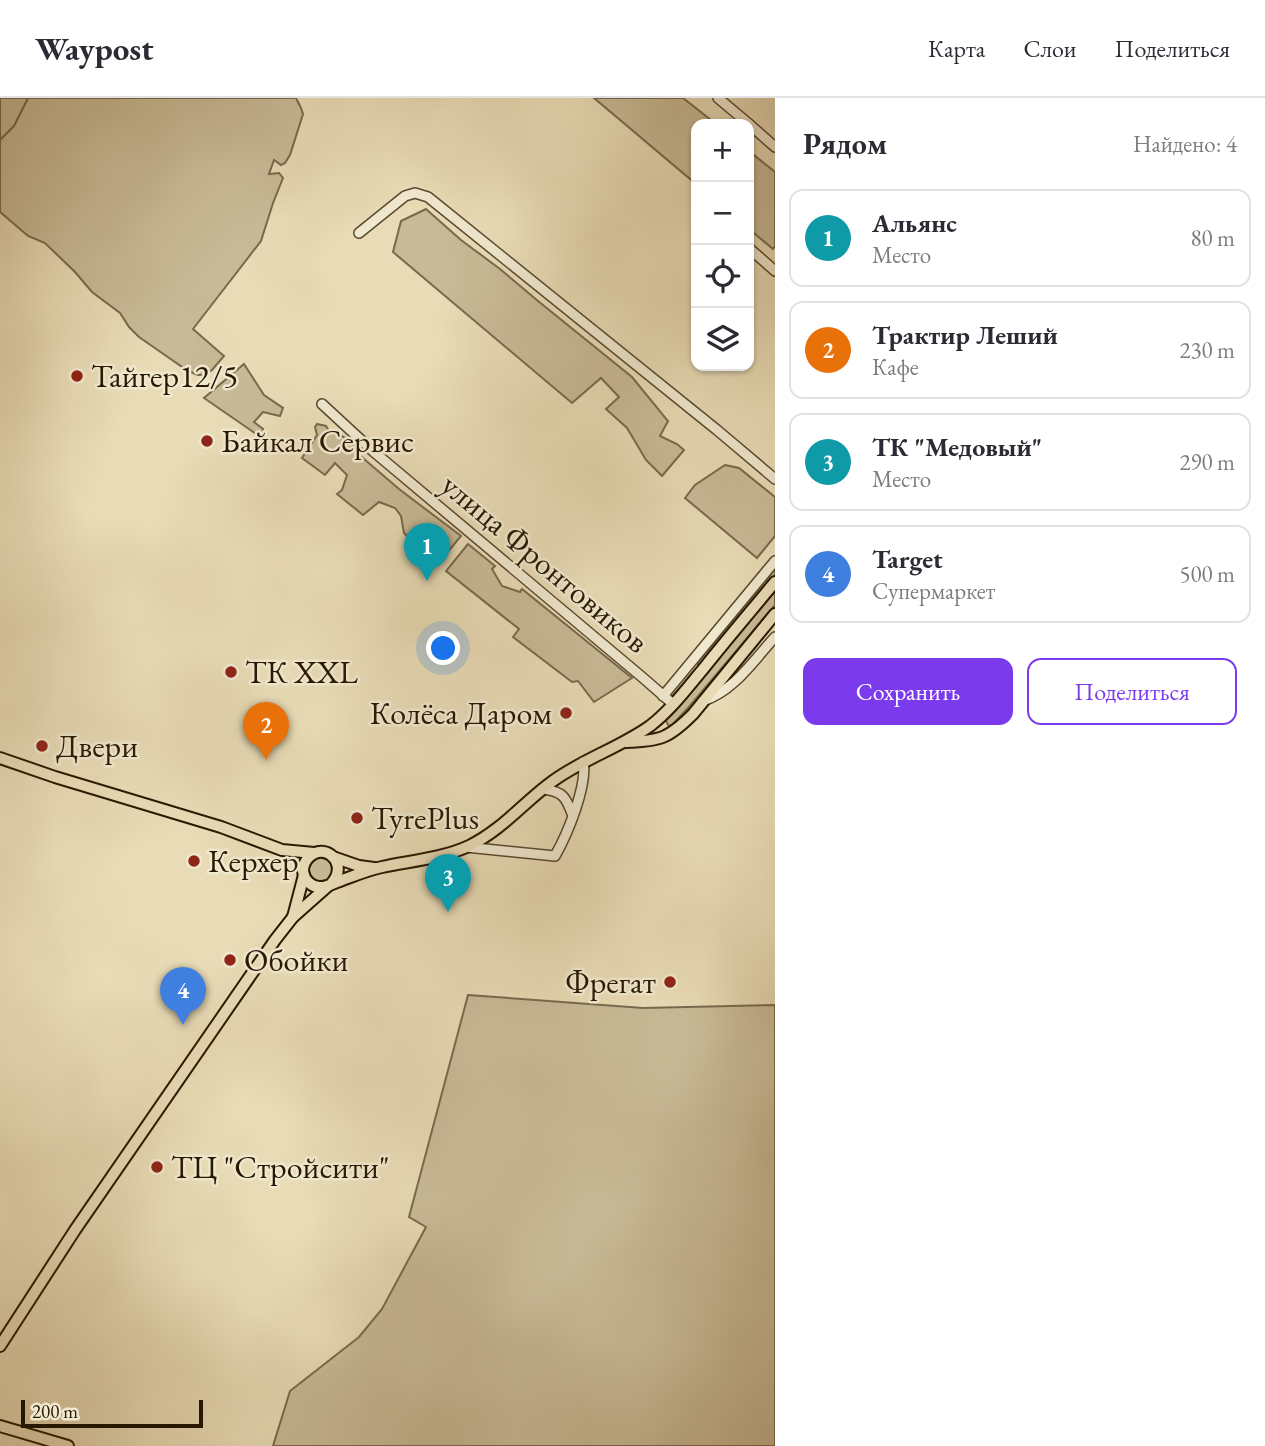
<!DOCTYPE html>
<html lang="ru">
<meta charset="utf-8">
<style>
:root{--surface:#fff;--page:#f2f2f3;--text:#2b2b33;--muted:#7c7c81;--line:#e1e1e2;--accent:#7c3aed}
body{margin:0;font-family:"EB Garamond",serif;background:var(--page);color:var(--text)}
.controls{position:absolute;right:21px;top:21px;display:grid;overflow:hidden;border-radius:14px;box-shadow:0 2px 5px #0004}
.controls button{width:63px;height:63px;display:grid;place-items:center;padding:0;border:0;border-bottom:2px solid var(--line);background:var(--surface);color:var(--text);font:35px sans-serif}
.scale{position:absolute;left:21px;bottom:18px;width:182px;box-sizing:border-box;padding-left:7px;border:4px solid #291801;border-top:0;font-size:19px;line-height:24px;white-space:nowrap;color:#291801;-webkit-text-stroke:5px #f0e8cf;paint-order:stroke}
.you{position:absolute;left:444px;top:551px;width:24px;height:24px;margin:-18px;border:5px solid #fff;border-radius:50%;background:#1a73e8;box-shadow:0 0 0 10px #1a73e833}
.badge{display:grid;place-items:center;width:46px;height:46px;border-radius:50%;background:var(--accent);color:#fff;font-size:23px;font-weight:700}
.pin{position:absolute;translate:-50% -58px;filter:drop-shadow(0 2px 4px #0008)}
.pin::after{content:'';position:absolute;top:37px;width:24px;height:21px;background:inherit;clip-path:polygon(0 0,100% 0,50% 100%)}
.list{margin:0;padding:0;list-style:none}
h2{display:flex;justify-content:space-between;align-items:center;height:91px;margin:0;padding:0 28px;font-size:30px}
h2 small{font-size:23px;font-weight:400;color:var(--muted)}
.list li{display:grid;grid-template-columns:46px 1fr auto;gap:21px;align-items:center;box-sizing:border-box;height:98px;margin:0 14px 14px;padding:0 14px;border:2px solid var(--line);border-radius:14px}
.list b{display:block;font-size:26px;white-space:nowrap}
.list p{margin:0;font-size:23px;white-space:nowrap;color:var(--muted)}
.list em{font-size:23px;font-style:normal;color:var(--muted)}
.actions{display:flex;gap:14px;padding:21px 28px}
.actions a{flex:1;padding:16px 0;border:2px solid var(--accent);border-radius:14px;text-align:center;font-size:24px;color:var(--accent)}
.actions .main{background:var(--accent);color:#fff}
.icon{flex:none;width:38px;height:38px;fill:none;stroke:currentColor;stroke-width:2;stroke-linecap:round;stroke-linejoin:round}
.map{position:relative;flex:none;width:775px;height:1348px;overflow:hidden}
header{display:flex;align-items:center;gap:42px;box-sizing:border-box;height:98px;padding:0 35px;background:var(--surface);border-bottom:2px solid var(--line)}
header strong{font-size:33px}
nav{display:flex;gap:38px;margin-inline-start:auto;font-size:24px}
main{display:flex}
aside{flex:1;background:var(--surface)}
.map>svg:first-child{display:block}
.green{fill:#c8ba96;stroke:#78694c;stroke-width:2}
.lines{fill:none;stroke-linecap:round;stroke-linejoin:round}
.stream{stroke:#756548;stroke-width:2}
.minor-casing{stroke:#59492e;stroke-width:12}
.major-casing{stroke:#291801;stroke-width:14}
.minor{stroke:#f0e8cf;stroke-width:9}
.major{stroke:#e8dbb5;stroke-width:10}
.poi-dot{fill:#8f2418;stroke:#f0e8cf;stroke-width:2.5}
.labels{text-anchor:middle;dominant-baseline:central;stroke-width:5;stroke-linejoin:round;paint-order:stroke}
.poi-label{font-size:32px;fill:#291801;stroke:#f0e8cf;text-anchor:start}
.street-label{font-size:32px;fill:#291801;stroke:#f0e8cf}
</style>
<header>
<strong>Waypost</strong>
<nav><a>Карта</a><a>Слои</a><a>Поделиться</a></nav>
</header>
<main>
<div class="map">
<svg width="775" height="1348" viewBox="0 0 775 1348">
<rect width="100%" height="100%" fill="#e8dbb5"/>
<filter id="stains"><feTurbulence type="fractalNoise" baseFrequency=".00286" numOctaves="4"/><feColorMatrix values="0 0 0 0 .2 0 0 0 0 .09 0 0 0 0 .02 0 0 0 .5 -.17"/></filter>
<radialGradient id="worn" r=".72"><stop offset=".6" stop-color="#630" stop-opacity="0"/><stop offset="1" stop-color="#630" stop-opacity=".3"/></radialGradient>
<!-- green -->
<g class="green">
<polygon points="0,0 296,0 301,10 303,16 290,57 285,65 281,67 274,62 269,76 279,75 283,80 273,105 261,143 193,231 224,258 212,272 203,277 198,277 188,273 139,239 129,229 120,215 92,194 75,174 45,145 28,138 0,114"/>
<polygon points="594,0 683,0 716,26 696,26 696,86"/>
<polygon points="749,53 775,74 775,148 773,151 749,131"/>
<polygon points="426,111 461,142 500,171 538,203 632,279 668,323 660,338 677,346 684,352 662,378 646,362 627,330 606,311 619,299 601,280 572,305 393,154 401,123"/>
<polygon points="244,266 264,297 283,310 280,318 263,314 254,324 263,331 262,340 204,300"/>
<path d="M317 326 326 328 330 335C343 336 352 342 357 355L399 391 461 438 437 467 404 435 401 418 395 410 379 404 363 417 337 396 342 392 347 377 335 365 325 377 302 360 317 337 315 329Z"/>
<polygon points="725,367 739,370 775,399 775,438 757,460 685,400 695,387"/>
<polygon points="468,446 495,468 492,471 502,488 520,494 522,491 632,580 594,604 578,583 572,584 513,539 519,531 446,473"/>
<polygon points="775,471 775,477 698,570 698,564"/>
<polygon points="775,492 775,507 688,610 671,628 668,627 666,622"/>
<circle cx="320" cy="772" r="13"/>
<polygon points="468,897 643,910 775,907 775,1348 273,1348 290,1293 359,1239 382,1211 426,1129 409,1119"/>
</g>
<g class="lines">
<!-- stream -->
<polyline class="stream" points="0,42 14,28 28,0"/>
<!-- minor casing -->
<g class="minor-casing">
<g id="minor">
<polyline points="718,0 749,26"/>
<polyline points="749,26 775,49"/>
<polyline points="359,135 405,98 415,95 428,99 717,332 775,381"/>
<polyline points="749,150 775,173"/>
<polyline points="322,306 374,354 642,579 673,606"/>
<polyline points="663,598 775,463"/>
<path d="M703 603C734 593 754 562 775 539"/>
<path d="M542 691C563 693 566 699 573 718"/>
<path d="M466 749 555 758C567 737 588 687 583 664"/>
</g>
</g>
<!-- major casing -->
<g class="major-casing">
<g id="major">
<path d="M626 644C661 643 669 640 693 616L775 516"/>
<polyline points="0,660 55,679 221,729 282,752 314,755"/>
<polyline points="333,759 359,768 374,770"/>
<path d="M331 786C350 766 325 743 309 759 305 763 303 768 303 773 304 782 312 790 321 789 327 789 332 786 337 784 351 779 367 772 382 769 410 763 443 760 469 748 502 732 524 704 553 683 583 661 619 650 650 628 671 612 687 590 704 570 727 541 751 513 775 484"/>
<polyline points="293,819 304,777"/>
<polyline points="0,1248 75,1132 275,842 293,819 328,788"/>
<polyline points="0,1328 68,1348"/>
</g>
</g>
<!-- minor -->
<use href="#minor" class="minor"/>
<!-- major -->
<use href="#major" class="major"/>
</g>
<!-- markers -->
<g class="poi-dot">
<circle cx="77" cy="278" r="7"/>
<circle cx="207" cy="343" r="7"/>
<circle cx="231" cy="574" r="7"/>
<circle cx="566" cy="615" r="7"/>
<circle cx="42" cy="648" r="7"/>
<circle cx="357" cy="720" r="7"/>
<circle cx="194" cy="763" r="7"/>
<circle cx="230" cy="862" r="7"/>
<circle cx="670" cy="884" r="7"/>
<circle cx="157" cy="1069" r="7"/>
</g>
<g class="labels">
<!-- poi labels -->
<g class="poi-label">
<text x="91" y="278">Тайгер12/5</text>
<text x="221" y="343">Байкал Сервис</text>
<text x="245" y="574">ТК XXL</text>
<text x="552" y="615" text-anchor="end">Колёса Даром</text>
<text x="56" y="648">Двери</text>
<text x="371" y="720">TyrePlus</text>
<text x="208" y="763">Керхер</text>
<text x="244" y="862">Обойки</text>
<text x="656" y="884" text-anchor="end">Фрегат</text>
<text x="171" y="1069">ТЦ "Стройсити"</text>
</g>
<!-- street labels -->
<g class="street-label">
<text transform="translate(545 465) rotate(40)">улица Фронтовиков</text>
</g>
</g>
<rect width="100%" height="100%" filter="url(#stains)"/>
<rect width="100%" height="100%" fill="url(#worn)"/>
</svg>
<div class="controls">
<button>+</button>
<button>−</button>
<button><svg class="icon" aria-label="locate" viewBox="0 0 24 24"><circle cx="12" cy="12" r="6"/><path d="M12 2v4M12 18v4M2 12h4M18 12h4"/></svg></button>
<button><svg class="icon" aria-label="layers" viewBox="0 0 24 24"><path d="M12 4l9 5-9 5-9-5zM3 14l9 5 9-5"/></svg></button>
</div>
<div class="scale">200 m</div>
<div class="you"></div>
<div class="pin badge" style="left:427px;top:483px;background:#0f9aa8">1</div>
<div class="pin badge" style="left:266px;top:662px;background:#e8710a">2</div>
<div class="pin badge" style="left:448px;top:814px;background:#0f9aa8">3</div>
<div class="pin badge" style="left:183px;top:927px;background:#3f7fe0">4</div>
</div>
<aside>
<h2>Рядом<small>Найдено: 4</small></h2>
<ul class="list">
<li><span class="badge" style="background:#0f9aa8">1</span><div><b>Альянс</b><p>Место</p></div><em>80 m</em></li>
<li><span class="badge" style="background:#e8710a">2</span><div><b>Трактир Леший</b><p>Кафе</p></div><em>230 m</em></li>
<li><span class="badge" style="background:#0f9aa8">3</span><div><b>ТК &quot;Медовый&quot;</b><p>Место</p></div><em>290 m</em></li>
<li><span class="badge" style="background:#3f7fe0">4</span><div><b>Target</b><p>Супермаркет</p></div><em>500 m</em></li>
</ul>
<div class="actions"><a class="main">Сохранить</a><a>Поделиться</a></div>
</aside>
</main>
